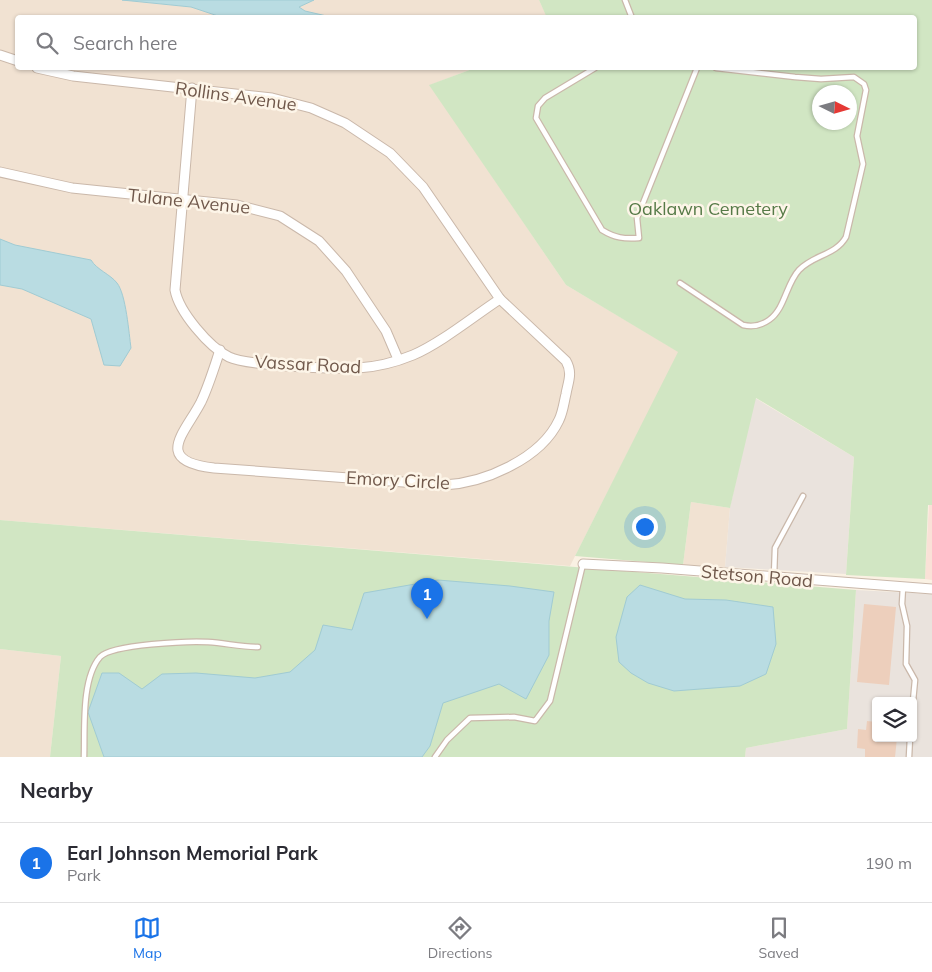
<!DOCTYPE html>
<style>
:root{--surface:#fff;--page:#f2f2f3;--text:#2b2b33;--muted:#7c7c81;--line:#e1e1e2;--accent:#1a73e8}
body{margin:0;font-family:Mulish,sans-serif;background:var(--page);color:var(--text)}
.controls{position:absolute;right:15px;bottom:15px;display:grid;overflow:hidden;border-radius:5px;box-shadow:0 1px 4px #0004}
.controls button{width:45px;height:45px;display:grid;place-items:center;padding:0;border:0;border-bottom:1px solid var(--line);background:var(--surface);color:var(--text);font:25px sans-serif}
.compass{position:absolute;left:812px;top:85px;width:45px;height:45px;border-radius:50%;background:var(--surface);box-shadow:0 1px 4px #0004;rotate:95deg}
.you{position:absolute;left:644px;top:526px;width:18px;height:18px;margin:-12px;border:4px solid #fff;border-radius:50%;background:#1a73e8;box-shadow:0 0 0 8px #1a73e833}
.badge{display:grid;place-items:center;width:32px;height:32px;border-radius:50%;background:var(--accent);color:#fff;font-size:16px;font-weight:700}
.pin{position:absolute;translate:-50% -41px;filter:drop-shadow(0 1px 2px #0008)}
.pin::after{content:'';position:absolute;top:26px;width:18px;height:15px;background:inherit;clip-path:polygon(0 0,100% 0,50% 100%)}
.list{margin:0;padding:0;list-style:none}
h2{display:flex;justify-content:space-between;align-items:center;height:65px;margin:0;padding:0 20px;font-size:21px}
h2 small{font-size:16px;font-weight:400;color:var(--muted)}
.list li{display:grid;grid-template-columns:32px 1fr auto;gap:15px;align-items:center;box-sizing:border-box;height:80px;padding:0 20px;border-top:1px solid var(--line)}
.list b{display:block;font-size:19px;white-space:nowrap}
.list p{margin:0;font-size:16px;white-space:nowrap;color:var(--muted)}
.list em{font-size:16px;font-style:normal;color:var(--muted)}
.icon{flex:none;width:28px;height:28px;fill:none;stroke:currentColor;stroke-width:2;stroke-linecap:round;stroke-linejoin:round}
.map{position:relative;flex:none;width:932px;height:757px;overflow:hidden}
.search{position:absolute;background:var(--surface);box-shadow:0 1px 4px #0004;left:15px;right:15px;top:15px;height:55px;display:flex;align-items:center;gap:12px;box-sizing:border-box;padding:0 18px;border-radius:5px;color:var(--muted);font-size:19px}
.sheet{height:145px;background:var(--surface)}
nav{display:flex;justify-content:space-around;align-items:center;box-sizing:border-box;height:70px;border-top:1px solid var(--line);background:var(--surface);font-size:14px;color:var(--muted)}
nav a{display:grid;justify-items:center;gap:2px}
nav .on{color:var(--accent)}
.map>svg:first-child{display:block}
.residential{fill:#f1e2d2}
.commercial{fill:#fae1d7}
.industrial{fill:#eae3dd;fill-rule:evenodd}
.green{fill:#d1e6c3;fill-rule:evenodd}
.water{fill:#b9dce2;stroke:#a0cbd3}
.building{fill:#edcfbc}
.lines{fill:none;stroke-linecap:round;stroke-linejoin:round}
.lane-casing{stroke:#cab8aa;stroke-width:7}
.street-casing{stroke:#cab8aa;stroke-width:11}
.lane{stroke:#fff;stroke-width:4.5}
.street{stroke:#fff;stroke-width:9}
.labels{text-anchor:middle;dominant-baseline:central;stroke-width:5;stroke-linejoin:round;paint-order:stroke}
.street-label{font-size:18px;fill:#70584b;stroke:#fdf5e8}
.park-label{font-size:18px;fill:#567a47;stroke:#fdf5e8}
</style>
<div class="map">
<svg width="932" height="757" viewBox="0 0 932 757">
<rect width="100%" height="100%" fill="#faf1e3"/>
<!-- residential -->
<g class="residential">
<polygon points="0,0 122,0 191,7 221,17 18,18 18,68 475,68 430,85 566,285 679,352 570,566 0,520"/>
<polygon points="314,0 539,0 547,17 331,18 305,11 299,7"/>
<polygon points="691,502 730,508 725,567 683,565"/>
<polygon points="0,649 61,656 50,757 0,757"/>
</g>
<!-- commercial -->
<polygon class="commercial" points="929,504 932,505 932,580 925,579"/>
<!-- industrial -->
<g class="industrial">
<polygon points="755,398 854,457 846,574 725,567 730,507"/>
<path d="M856 590 932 594V757H745L746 748 847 729ZM876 701H913V738H876Z"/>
</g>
<!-- green -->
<g class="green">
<path d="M539 0H932V505H928L925 579 846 575 854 457 756 398 730 508 691 502 683 565 575 556 678 352 566 285 429 85 475 68H914V18H547ZM820 92H850V122H820Z"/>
<polygon points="0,520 856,590 847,729 746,748 745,757 50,757 61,656 0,649"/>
</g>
<!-- water -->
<g class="water">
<polygon points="122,0 314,0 299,7 305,11 331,17 221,17 191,7"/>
<path d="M0 239 15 245 91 260C97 270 110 274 117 283 126 294 129 334 131 348L120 366 104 365 91 319 22 289 0 285Z"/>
<polygon points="438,580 510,586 554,592 549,621 549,655 526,699 499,684 443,703 430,746 422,757 104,757 88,712 102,673 119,673 142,689 162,674 196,673 255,678 290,672 315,650 323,625 352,630 364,593"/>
<polygon points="640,585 685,599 726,600 773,607 776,644 766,674 740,686 674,691 648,683 631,673 619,662 616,637 627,597"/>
</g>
<!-- building -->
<g class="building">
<polygon points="864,604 896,607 889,685 857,682"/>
<polygon points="867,721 876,722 876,738 897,738 895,757 865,757 865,749 857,748 858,729 866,730"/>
</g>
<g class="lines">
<!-- lane casing -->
<g class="lane-casing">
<g id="lane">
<polyline points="625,0 632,18"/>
<path d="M595 68 545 98 538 106 536 118 602 230C615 238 624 239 639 238L637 218 697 68"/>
<path d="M680 283 743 325C752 327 762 325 769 320 785 309 786 284 799 270 813 255 836 255 846 237L863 164 857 136 866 90 864 84 854 77 821 79 795 77 716 68"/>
<polyline points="774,576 775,548 803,496"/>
<polyline points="903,587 902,604 907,626 906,664 915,680 913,701"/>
<path d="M84 757C85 729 81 679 100 657 112 644 190 641 208 642 225 643 241 647 258 647"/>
<polyline points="435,757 447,740 470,718 514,717 535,721 550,701 583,564"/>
<polyline points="909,757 910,738"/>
</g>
</g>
<!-- street casing -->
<g class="street-casing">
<g id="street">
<polyline points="0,55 18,61"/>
<path d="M37 68 73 76 272 98 311 108 345 123 390 153 423 187 500 299 566 361C573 373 568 382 566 394 564 402 563 412 559 420 541 459 484 483 444 485L214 468C152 461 185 433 201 402 209 385 214 368 220 350"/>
<path d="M192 88 175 290C179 312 209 347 229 357 247 366 335 369 358 368 376 367 396 362 413 355 441 343 474 316 500 299"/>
<polyline points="0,172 72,188 237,205 280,216 319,241 346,271 386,331 398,359"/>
<polyline points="583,564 662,568 932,589"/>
</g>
</g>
<!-- lane -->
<use href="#lane" class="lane"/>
<!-- street -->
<use href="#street" class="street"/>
</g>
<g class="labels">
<!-- street labels -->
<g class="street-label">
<text transform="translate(236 96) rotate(8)">Rollins Avenue</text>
<text transform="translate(189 201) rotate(6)">Tulane Avenue</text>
<text transform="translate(308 364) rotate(3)">Vassar Road</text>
<text transform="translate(398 480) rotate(3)">Emory Circle</text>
<text transform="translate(757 576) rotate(5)">Stetson Road</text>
</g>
<!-- park labels -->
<g class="park-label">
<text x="708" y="208">Oaklawn Cemetery</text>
</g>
</g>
</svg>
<div class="controls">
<button><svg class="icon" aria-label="layers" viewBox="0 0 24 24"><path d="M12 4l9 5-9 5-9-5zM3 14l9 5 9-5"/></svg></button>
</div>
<svg class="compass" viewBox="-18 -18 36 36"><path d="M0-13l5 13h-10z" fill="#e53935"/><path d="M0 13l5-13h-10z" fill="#7c7c81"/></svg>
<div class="you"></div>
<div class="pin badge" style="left:427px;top:619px">1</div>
<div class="search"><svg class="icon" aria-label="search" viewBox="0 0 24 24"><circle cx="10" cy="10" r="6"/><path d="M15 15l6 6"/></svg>Search here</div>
</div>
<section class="sheet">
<h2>Nearby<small></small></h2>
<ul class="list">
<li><span class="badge">1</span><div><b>Earl Johnson Memorial Park</b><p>Park</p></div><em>190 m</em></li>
</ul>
</section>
<nav>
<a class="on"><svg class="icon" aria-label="map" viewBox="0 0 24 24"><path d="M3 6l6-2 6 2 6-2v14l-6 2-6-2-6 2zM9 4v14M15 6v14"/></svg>Map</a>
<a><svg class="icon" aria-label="directions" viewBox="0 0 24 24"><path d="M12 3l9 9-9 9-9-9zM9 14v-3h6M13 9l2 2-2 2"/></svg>Directions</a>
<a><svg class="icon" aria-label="saved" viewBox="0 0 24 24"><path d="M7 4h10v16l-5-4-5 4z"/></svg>Saved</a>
</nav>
